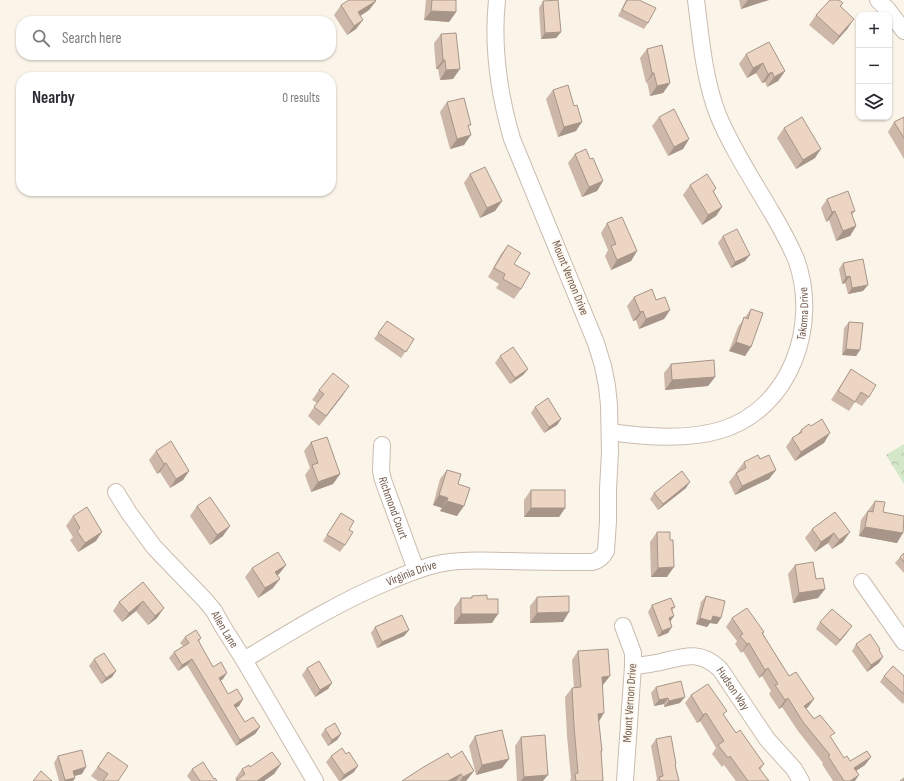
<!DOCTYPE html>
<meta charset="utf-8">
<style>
:root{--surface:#fff;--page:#f2f2f3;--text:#2b2b33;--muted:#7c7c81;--line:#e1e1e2}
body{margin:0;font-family:"Sofia Sans Condensed",sans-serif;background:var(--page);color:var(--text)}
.controls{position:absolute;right:12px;top:12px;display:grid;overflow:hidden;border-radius:8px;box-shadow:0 1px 3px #0004}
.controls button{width:36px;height:36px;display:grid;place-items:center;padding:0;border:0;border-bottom:1px solid var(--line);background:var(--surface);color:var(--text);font:20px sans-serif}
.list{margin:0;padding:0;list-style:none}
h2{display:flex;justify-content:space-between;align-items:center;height:52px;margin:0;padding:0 16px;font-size:17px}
h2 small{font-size:13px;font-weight:400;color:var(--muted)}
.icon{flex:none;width:22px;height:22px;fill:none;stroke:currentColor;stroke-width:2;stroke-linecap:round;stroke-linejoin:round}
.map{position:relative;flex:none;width:904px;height:781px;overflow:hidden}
.search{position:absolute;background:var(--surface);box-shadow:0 1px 3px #0004;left:16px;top:16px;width:320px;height:44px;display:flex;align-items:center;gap:10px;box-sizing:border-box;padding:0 14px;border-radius:16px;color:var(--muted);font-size:15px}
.panel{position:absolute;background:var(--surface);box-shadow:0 1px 3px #0004;left:16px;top:72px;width:320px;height:124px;border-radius:16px}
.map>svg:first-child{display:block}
.forest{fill:url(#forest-crowns)}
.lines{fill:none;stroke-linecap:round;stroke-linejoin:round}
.minor-casing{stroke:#cbbcb0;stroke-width:18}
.minor{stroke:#fff;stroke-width:16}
.wall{fill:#ccb7a8}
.shaded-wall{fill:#a69588}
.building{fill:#edd5c3;stroke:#a69588}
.labels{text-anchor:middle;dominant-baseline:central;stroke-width:3.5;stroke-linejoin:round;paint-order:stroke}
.street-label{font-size:12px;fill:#725c4f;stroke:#fdf8ef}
</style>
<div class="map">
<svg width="904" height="781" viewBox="0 0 904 781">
<defs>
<pattern id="forest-crowns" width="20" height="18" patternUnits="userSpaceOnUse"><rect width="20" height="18" fill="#d4e7c8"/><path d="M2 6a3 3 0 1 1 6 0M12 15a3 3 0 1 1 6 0" fill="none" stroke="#b0bea5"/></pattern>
</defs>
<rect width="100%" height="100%" fill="#faf4e9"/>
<!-- forest -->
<polygon class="forest" points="904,444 904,484 886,455"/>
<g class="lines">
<!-- minor casing -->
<g class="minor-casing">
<g id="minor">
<polyline points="878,0 888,10 904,31"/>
<path id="s1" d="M610 432C644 437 688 440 721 430 791 409 820 324 796 259 789 243 781 228 772 213 754 182 732 149 718 115 704 79 701 39 696 0"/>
<path id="s2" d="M382 445 381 471 383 480 416 570"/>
<path id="s3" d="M116 492 129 513 154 547 176 570 205 600 214 611 223 627 244 660 315 781"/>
<polyline points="862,582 904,642"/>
<polyline points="623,626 633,653 633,666 625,781"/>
<path id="s4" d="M244 660C292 631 340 601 392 580 409 573 425 566 443 563 465 559 488 561 510 561 538 562 565 562 593 562 599 560 603 557 606 551L608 521V489L610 452 609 405 607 386 603 366 596 343 512 139C499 94 492 47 497 0"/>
<path id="s5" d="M633 666C643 665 652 664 661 662 685 656 700 650 720 669L767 739 794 769 801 781"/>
</g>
</g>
<!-- minor -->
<use href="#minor" class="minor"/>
</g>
<!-- wall -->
<g class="wall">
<polygon points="426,0 456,0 456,12 449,22 424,20"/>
<polygon points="626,0 639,0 648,23 644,29 618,16"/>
<polygon points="739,0 769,0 741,9"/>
<polygon points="376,1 369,10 360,16 356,29 347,35 334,15 341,5"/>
<polygon points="543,1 561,32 556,38 541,39 539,8"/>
<polygon points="843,3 841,6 848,28 833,45 809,25 816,15"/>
<polygon points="441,34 453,79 440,80 438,69 436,69 434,43"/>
<polygon points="647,49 670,83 663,93 650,96 647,82 646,83 640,58"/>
<polygon points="746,54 785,71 778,81 767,87 765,82 762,83 756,73 747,78 739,64"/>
<polygon points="859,70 859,78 856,73"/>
<polygon points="553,90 574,106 576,131 558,137 546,99"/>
<polygon points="447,102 469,128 464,145 450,149 440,112"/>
<polygon points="659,117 689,139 683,149 668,156 652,126"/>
<polygon points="904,117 904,159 888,132 894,122"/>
<polygon points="784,128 815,158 796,169 777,138"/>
<polygon points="575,154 590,159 603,181 597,191 582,197 568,163"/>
<polygon points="470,174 502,201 495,211 480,218 464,183"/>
<polygon points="690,185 716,188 714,192 722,207 716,216 702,225 683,195"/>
<polygon points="827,199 855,211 852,215 856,226 850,236 836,241 829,220 826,222 821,208"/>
<polygon points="607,223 637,251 631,261 611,270 605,256 608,250 601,233"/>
<polygon points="723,236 745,261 731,268 718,243"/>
<polygon points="508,245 514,264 521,289 514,299 496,288 499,284 488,277 501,254"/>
<polygon points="843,263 863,291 848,294 845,283 842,284 839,269"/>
<polygon points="634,297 656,300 670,310 664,319 639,329 636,320 633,321 627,306"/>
<polygon points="751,309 745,356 729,351 738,327"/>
<polygon points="387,321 414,339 401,358 374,339"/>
<polygon points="849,322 860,350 856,356 842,355 844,328"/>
<polygon points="500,356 528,369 523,375 510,384 495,363"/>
<polygon points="671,364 715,377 708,386 665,390 664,373"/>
<polygon points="851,369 869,397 862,406 855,402 849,411 831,400"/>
<polygon points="319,390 343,395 319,426 308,416 317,403 312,400"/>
<polygon points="535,407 561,419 557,425 544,433 531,413"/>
<polygon points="801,430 824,443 795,461 786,447 792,438 797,435"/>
<polygon points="311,442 340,474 333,484 311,492 305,475 310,468 304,451"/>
<polygon points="156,451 189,471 183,480 170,488 160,472 157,474 149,460"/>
<polygon points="744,462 776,470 769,479 735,495 729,482 736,473 737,472 737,471"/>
<polygon points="447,470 458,484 457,516 440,511 442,508 433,505 440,479"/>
<polygon points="686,488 658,510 650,499 654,493"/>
<polygon points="531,490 565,508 559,517 524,517 524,500"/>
<polygon points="875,501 883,512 897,543 859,536 861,520"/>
<polygon points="197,506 223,536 210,545 190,516"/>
<polygon points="835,512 843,542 832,549 828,543 815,552 805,538 812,529"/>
<polygon points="341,513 349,530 345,545 340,552 323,541"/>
<polygon points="73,516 96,541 78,552 70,540 73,537 66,526"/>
<polygon points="657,532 667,577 651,577 650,542"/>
<polygon points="904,553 904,573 895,563 900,557"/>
<polygon points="286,565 279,574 278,575 273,588 258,598 245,577 252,568"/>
<polygon points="795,565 816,579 825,589 818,598 793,603 788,574"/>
<polygon points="143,582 157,618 148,625 136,611 122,622 113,611 119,602"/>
<polygon points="472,596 492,623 454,624 454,608 461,598 471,598"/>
<polygon points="706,596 721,618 717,624 710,623 707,627 696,624 701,602"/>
<polygon points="537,597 563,622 530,623 530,606"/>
<polygon points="652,605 675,607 672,611 674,616 670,621 668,633 658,637 648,612"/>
<polygon points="732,618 764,632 763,634 789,676 814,699 808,707 806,709 831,738 844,758 850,761 865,765 856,771 855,781 833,781 822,764 823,763 798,731 782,707 779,709 769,694 771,691 762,676 759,678 743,651 741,653 735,644 737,641 726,627"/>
<polygon points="820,622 847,633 836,646 816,629"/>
<polygon points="375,627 409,630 404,636 377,648 371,633"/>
<polygon points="185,637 201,638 199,642 213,667 223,679 220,681 228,694 243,699 239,706 236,708 245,722 260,727 255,734 236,746 187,665 178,671 169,658 174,652 183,646 180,643"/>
<polygon points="856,644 880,649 879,651 879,663 867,672 852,651"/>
<polygon points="578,651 603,685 598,722 602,751 601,752 603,781 570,781 571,778 567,736 565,697 572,688 574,688 572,660"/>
<polygon points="94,659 116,671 112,677 101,684 89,666"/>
<polygon points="307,668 332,683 328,689 315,697 302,675"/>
<polygon points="884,676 904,676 904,702 903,704 880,682"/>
<polygon points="656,687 680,703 664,707 664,704 654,706 651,693"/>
<polygon points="691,695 724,716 736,733 764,764 760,770 769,781 736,781 724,765 722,767 712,754 716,748 700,721 697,723 685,703"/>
<polygon points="325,729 341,734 337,740 328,746 321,735"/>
<polygon points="475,736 509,759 502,768 476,775 469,746"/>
<polygon points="521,737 543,781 517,781 515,746"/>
<polygon points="656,739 675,766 679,781 656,781 657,779 651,746"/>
<polygon points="108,752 118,781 98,781 91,776"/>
<polygon points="58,756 82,774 75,776 75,778 73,781 59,781 54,763"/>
<polygon points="331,756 354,772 341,781 339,781 326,762"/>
<polygon points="451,758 467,780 466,781 402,781"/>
<polygon points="281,764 274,774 264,781 236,781 236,780 235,779 242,769 250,767"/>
<polygon points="192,769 214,779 217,781 191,781 187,776"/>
</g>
<!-- shaded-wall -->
<g class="shaded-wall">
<polygon points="748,0 769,0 741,9"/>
<polygon points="376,1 369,10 351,22 358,12"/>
<polygon points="431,11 456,12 449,22 424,20"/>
<polygon points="854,19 848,28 833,45 839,36"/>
<polygon points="363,20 356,29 347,35 354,26"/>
<polygon points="561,32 556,38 541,39 545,33"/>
<polygon points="443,60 445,60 438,69 436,69"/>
<polygon points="763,63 756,73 747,78 753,68"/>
<polygon points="460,69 453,79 440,80 446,70"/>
<polygon points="785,71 778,81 767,87 774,77"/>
<polygon points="772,72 765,82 762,83 768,74"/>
<polygon points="652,73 654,73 647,82 646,83"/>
<polygon points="670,83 663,93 650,96 657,86"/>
<polygon points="582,122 576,131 558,137 564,127"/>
<polygon points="471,135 464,145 450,149 457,139"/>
<polygon points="689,139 683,149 668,156 674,147"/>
<polygon points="821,149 815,158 796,169 803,160"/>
<polygon points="603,181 597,191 582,197 589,187"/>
<polygon points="502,201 495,211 480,218 487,208"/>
<polygon points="722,207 716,216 702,225 708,215"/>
<polygon points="835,211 829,220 826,222 832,212"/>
<polygon points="856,226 850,236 836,241 843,231"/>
<polygon points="637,251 631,261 611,270 617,260"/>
<polygon points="750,255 745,261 731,268 735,262"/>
<polygon points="850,276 845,283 842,284 846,277"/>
<polygon points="868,285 863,291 848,294 852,288"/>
<polygon points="670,310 664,319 639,329 646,319"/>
<polygon points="643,311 636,320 633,321 640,312"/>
<polygon points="736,342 751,347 745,356 729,351"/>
<polygon points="846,349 860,350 856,356 842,355"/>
<polygon points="528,369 523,375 510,384 515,378"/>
<polygon points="715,377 708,386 665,390 672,380"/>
<polygon points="349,386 343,395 319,426 326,416"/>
<polygon points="561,419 557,425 544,433 549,427"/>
<polygon points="830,433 824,443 795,461 801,452"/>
<polygon points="166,463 160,472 157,474 164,464"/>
<polygon points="776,470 769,479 735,495 742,486"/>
<polygon points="189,471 183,480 170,488 176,479"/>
<polygon points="340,474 333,484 311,492 318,482"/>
<polygon points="690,482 686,488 658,510 663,504"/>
<polygon points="439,495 448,498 442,508 433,505"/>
<polygon points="447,501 464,506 457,516 440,511"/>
<polygon points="531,508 565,508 559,517 524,517"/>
<polygon points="230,526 223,536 210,545 217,535"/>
<polygon points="865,527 903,533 897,543 859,536"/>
<polygon points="102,532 96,541 78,552 85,543"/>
<polygon points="850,532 843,542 832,549 839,540"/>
<polygon points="834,533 828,543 815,552 821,542"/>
<polygon points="286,565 279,574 269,581 275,572"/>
<polygon points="674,567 667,577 651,577 658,568"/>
<polygon points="280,579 273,588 258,598 265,588"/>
<polygon points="825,589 818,598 793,603 799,593"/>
<polygon points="143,601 136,611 122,622 129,613"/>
<polygon points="164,608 157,618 148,625 155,616"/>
<polygon points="569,612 563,622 530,623 537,613"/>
<polygon points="461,614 498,614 492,623 454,624"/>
<polygon points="674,616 670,622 669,618"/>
<polygon points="713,616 721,618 717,624 710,623 707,627 696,624 700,618"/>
<polygon points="852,626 847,633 836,646 840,640"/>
<polygon points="672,627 668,633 658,637 662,631"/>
<polygon points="409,630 404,636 377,648 382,642"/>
<polygon points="749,643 743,651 741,653 747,644"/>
<polygon points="883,657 879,663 867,672 871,665"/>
<polygon points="192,659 187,665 178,671 182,665"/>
<polygon points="768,668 762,676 759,678 765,670"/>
<polygon points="116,671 112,677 101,684 106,678"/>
<polygon points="227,673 223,679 214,684 219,678"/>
<polygon points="610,676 603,685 596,686 602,677"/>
<polygon points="332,683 328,689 315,697 320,690"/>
<polygon points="685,697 680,703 664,707 669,701"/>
<polygon points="668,698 664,704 654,706 659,700"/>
<polygon points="788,698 782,707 779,709 785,700"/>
<polygon points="243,699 239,706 230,711 234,705"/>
<polygon points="814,699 808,707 798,714 804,706"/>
<polygon points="604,713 598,723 598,714"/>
<polygon points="706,713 700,721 697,723 703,715"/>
<polygon points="260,727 255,734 236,746 240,740"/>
<polygon points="341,734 337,740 328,746 332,740"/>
<polygon points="871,757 865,765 848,776 854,768"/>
<polygon points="509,759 502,768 476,775 482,765"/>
<polygon points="281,764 274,774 264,781 257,781"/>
<polygon points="358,766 354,772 340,781 344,775"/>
<polygon points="86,767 82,774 69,777 73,771"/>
<polygon points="474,771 467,780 466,781 460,781 463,777"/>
<polygon points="461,774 456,781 448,781"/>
<polygon points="548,775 543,781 521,781 524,777"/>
<polygon points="859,775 855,781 850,781"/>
<polygon points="75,778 73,781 64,781 65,780"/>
</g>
<!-- building -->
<g class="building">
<polygon points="349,0 375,0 376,1 358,12 363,20 354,26 341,5"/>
<polygon points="432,0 456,0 456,12 431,11"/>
<polygon points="558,0 561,32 545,33 543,1"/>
<polygon points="627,0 639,0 656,8 648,23 622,10"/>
<polygon points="830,0 839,0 843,3 840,6 854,19 839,36 816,15"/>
<polygon points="456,33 460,69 446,70 445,60 443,60 441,34"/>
<polygon points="769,42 785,71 774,77 772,72 768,74 763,63 753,68 746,54"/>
<polygon points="662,45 670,83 657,86 654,73 652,73 647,49"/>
<polygon points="568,85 574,106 577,105 582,122 564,127 553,90"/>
<polygon points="464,98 471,125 468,125 471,135 457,139 447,102"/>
<polygon points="674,109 689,139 674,147 659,117"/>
<polygon points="802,117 821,149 803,160 784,128"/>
<polygon points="904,117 904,138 894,122"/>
<polygon points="586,149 590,159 593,158 603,181 589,187 575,154"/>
<polygon points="485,167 502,201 487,208 470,174"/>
<polygon points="707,174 716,188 713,191 722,207 708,215 690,185"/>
<polygon points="848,191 855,211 851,212 856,226 843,231 835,211 832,212 827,199"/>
<polygon points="622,217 637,251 617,260 611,246 616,244 607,223"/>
<polygon points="737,229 750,255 735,262 723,236"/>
<polygon points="508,245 521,253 514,264 530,273 521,289 503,279 505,274 494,268"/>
<polygon points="863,259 868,285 852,288 850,276 846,277 843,263"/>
<polygon points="652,289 656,300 665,297 670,310 646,319 643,311 640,312 634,297"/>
<polygon points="751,309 763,313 751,347 736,342 744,317 748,319"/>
<polygon points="387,321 414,339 406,352 378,333"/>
<polygon points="849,322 863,323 860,350 846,349"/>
<polygon points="513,347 528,369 515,378 500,356"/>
<polygon points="714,360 715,377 672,380 671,364"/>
<polygon points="851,369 876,385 869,397 861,392 855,402 838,391"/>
<polygon points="333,373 349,386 326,416 314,407 324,394 319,390"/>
<polygon points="548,398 561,419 549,427 535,407"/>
<polygon points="822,419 830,433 801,452 792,438 802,432 801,430 809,424 811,426"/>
<polygon points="327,437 340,474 318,482 312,465 318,463 311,442"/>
<polygon points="171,441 189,471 176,479 166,463 164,464 156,451"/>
<polygon points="758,455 760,459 769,455 776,470 742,486 736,473 746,468 744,462"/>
<polygon points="447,470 461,474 458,484 470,488 464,506 447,501 448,498 439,495"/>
<polygon points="682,471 690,482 663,504 654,493"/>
<rect x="531" y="490" width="34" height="18"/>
<polygon points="210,497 230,526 217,535 197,506"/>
<polygon points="875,501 885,502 883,512 904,516 903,533 865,527 868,511 873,512"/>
<polygon points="87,507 102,532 85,543 77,531 80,528 73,516"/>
<polygon points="835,512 850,532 839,540 834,533 821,542 812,529"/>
<polygon points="341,513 354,521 349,530 353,532 345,545 327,535"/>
<polygon points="657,532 670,532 670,540 673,540 674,567 658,568"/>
<polygon points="278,552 286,565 275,572 280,579 265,588 252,568"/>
<polygon points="904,553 904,562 900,557"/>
<polygon points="813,562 816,579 823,578 825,589 799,593 795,565"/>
<polygon points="143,582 164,608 155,616 143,601 129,613 119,602"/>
<polygon points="487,595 487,599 498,599 498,614 461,614 461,598 472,598 472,596"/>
<polygon points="569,596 569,612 537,613 537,597"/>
<polygon points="706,596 725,601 721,618 713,616 711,621 700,618"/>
<polygon points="671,598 675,607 671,608 674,616 669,618 672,627 662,631 652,605"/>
<polygon points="747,608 764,632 762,633 789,676 796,672 814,699 804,706 814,719 820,715 835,733 830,736 844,758 847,756 850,761 867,751 871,757 854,768 859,775 850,781 844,781 828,756 830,755 803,722 788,698 785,700 775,685 778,684 768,668 765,670 749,643 747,644 740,636 743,634 732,618"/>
<polygon points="832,609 852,626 840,640 820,622"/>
<polygon points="402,615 409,630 382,642 375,627"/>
<polygon points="196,630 201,638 198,640 213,667 221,662 227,673 219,678 228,694 237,689 243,699 234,705 245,722 253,717 260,727 240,740 192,659 182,665 174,652 189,643 185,637"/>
<polygon points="870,634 880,649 879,650 883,657 871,665 856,644"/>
<polygon points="608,649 610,676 602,677 604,713 598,714 602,751 601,751 603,781 576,781 575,774 578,773 574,726 572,688 581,687 578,651"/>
<polygon points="104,653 116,671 106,678 94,659"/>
<polygon points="319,661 332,683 320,690 307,668"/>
<polygon points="893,666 904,676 904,694 884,676"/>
<polygon points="681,681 685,697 669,701 668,698 659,700 656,687"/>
<polygon points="708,684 727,711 723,714 736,733 740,730 764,764 759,768 769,781 748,781 730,756 728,758 718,745 724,741 706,713 703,715 691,695"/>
<polygon points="335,723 341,734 332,740 325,729"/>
<polygon points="502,730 509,759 482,765 475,736"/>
<polygon points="545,735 548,775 524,777 521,737"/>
<polygon points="671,736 676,764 675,765 679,781 660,781 659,777 663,776 656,739"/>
<polygon points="342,748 346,754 349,752 358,766 344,775 331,756"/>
<polygon points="82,750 86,767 73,771 75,778 65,780 58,756"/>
<polygon points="462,751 474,771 463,777 461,774 448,781 402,781 422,768 448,753 451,758"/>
<polygon points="108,752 128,766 118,781 103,781 108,774 98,767"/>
<polygon points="272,752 281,764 257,781 237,781 237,780 245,774 242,769 249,765 250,767"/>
<polygon points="203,762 214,779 215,778 217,781 200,781 192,769"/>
<polygon points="41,771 52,781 33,781"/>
<polygon points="904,778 904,781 900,781"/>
</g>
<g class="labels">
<!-- street labels -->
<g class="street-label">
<text transform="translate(570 278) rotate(68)">Mount Vernon Drive</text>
<text stroke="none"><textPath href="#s1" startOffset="264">Takoma Drive</textPath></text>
<text stroke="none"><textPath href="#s2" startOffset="65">Richmond Court</textPath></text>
<text stroke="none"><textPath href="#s4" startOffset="189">Virginia Drive</textPath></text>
<text stroke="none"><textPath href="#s3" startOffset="176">Allen Lane</textPath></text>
<text stroke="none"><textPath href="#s5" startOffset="115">Hudson Way</textPath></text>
<text transform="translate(630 703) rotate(-86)">Mount Vernon Drive</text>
</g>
</g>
</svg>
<div class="controls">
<button>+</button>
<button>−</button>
<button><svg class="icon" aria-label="layers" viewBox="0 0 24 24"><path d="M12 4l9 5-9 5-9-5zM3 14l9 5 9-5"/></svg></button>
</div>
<div class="search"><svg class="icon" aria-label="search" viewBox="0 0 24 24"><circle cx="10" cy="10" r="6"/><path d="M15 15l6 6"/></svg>Search here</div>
<section class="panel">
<h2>Nearby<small>0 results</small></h2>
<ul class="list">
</ul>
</section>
</div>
